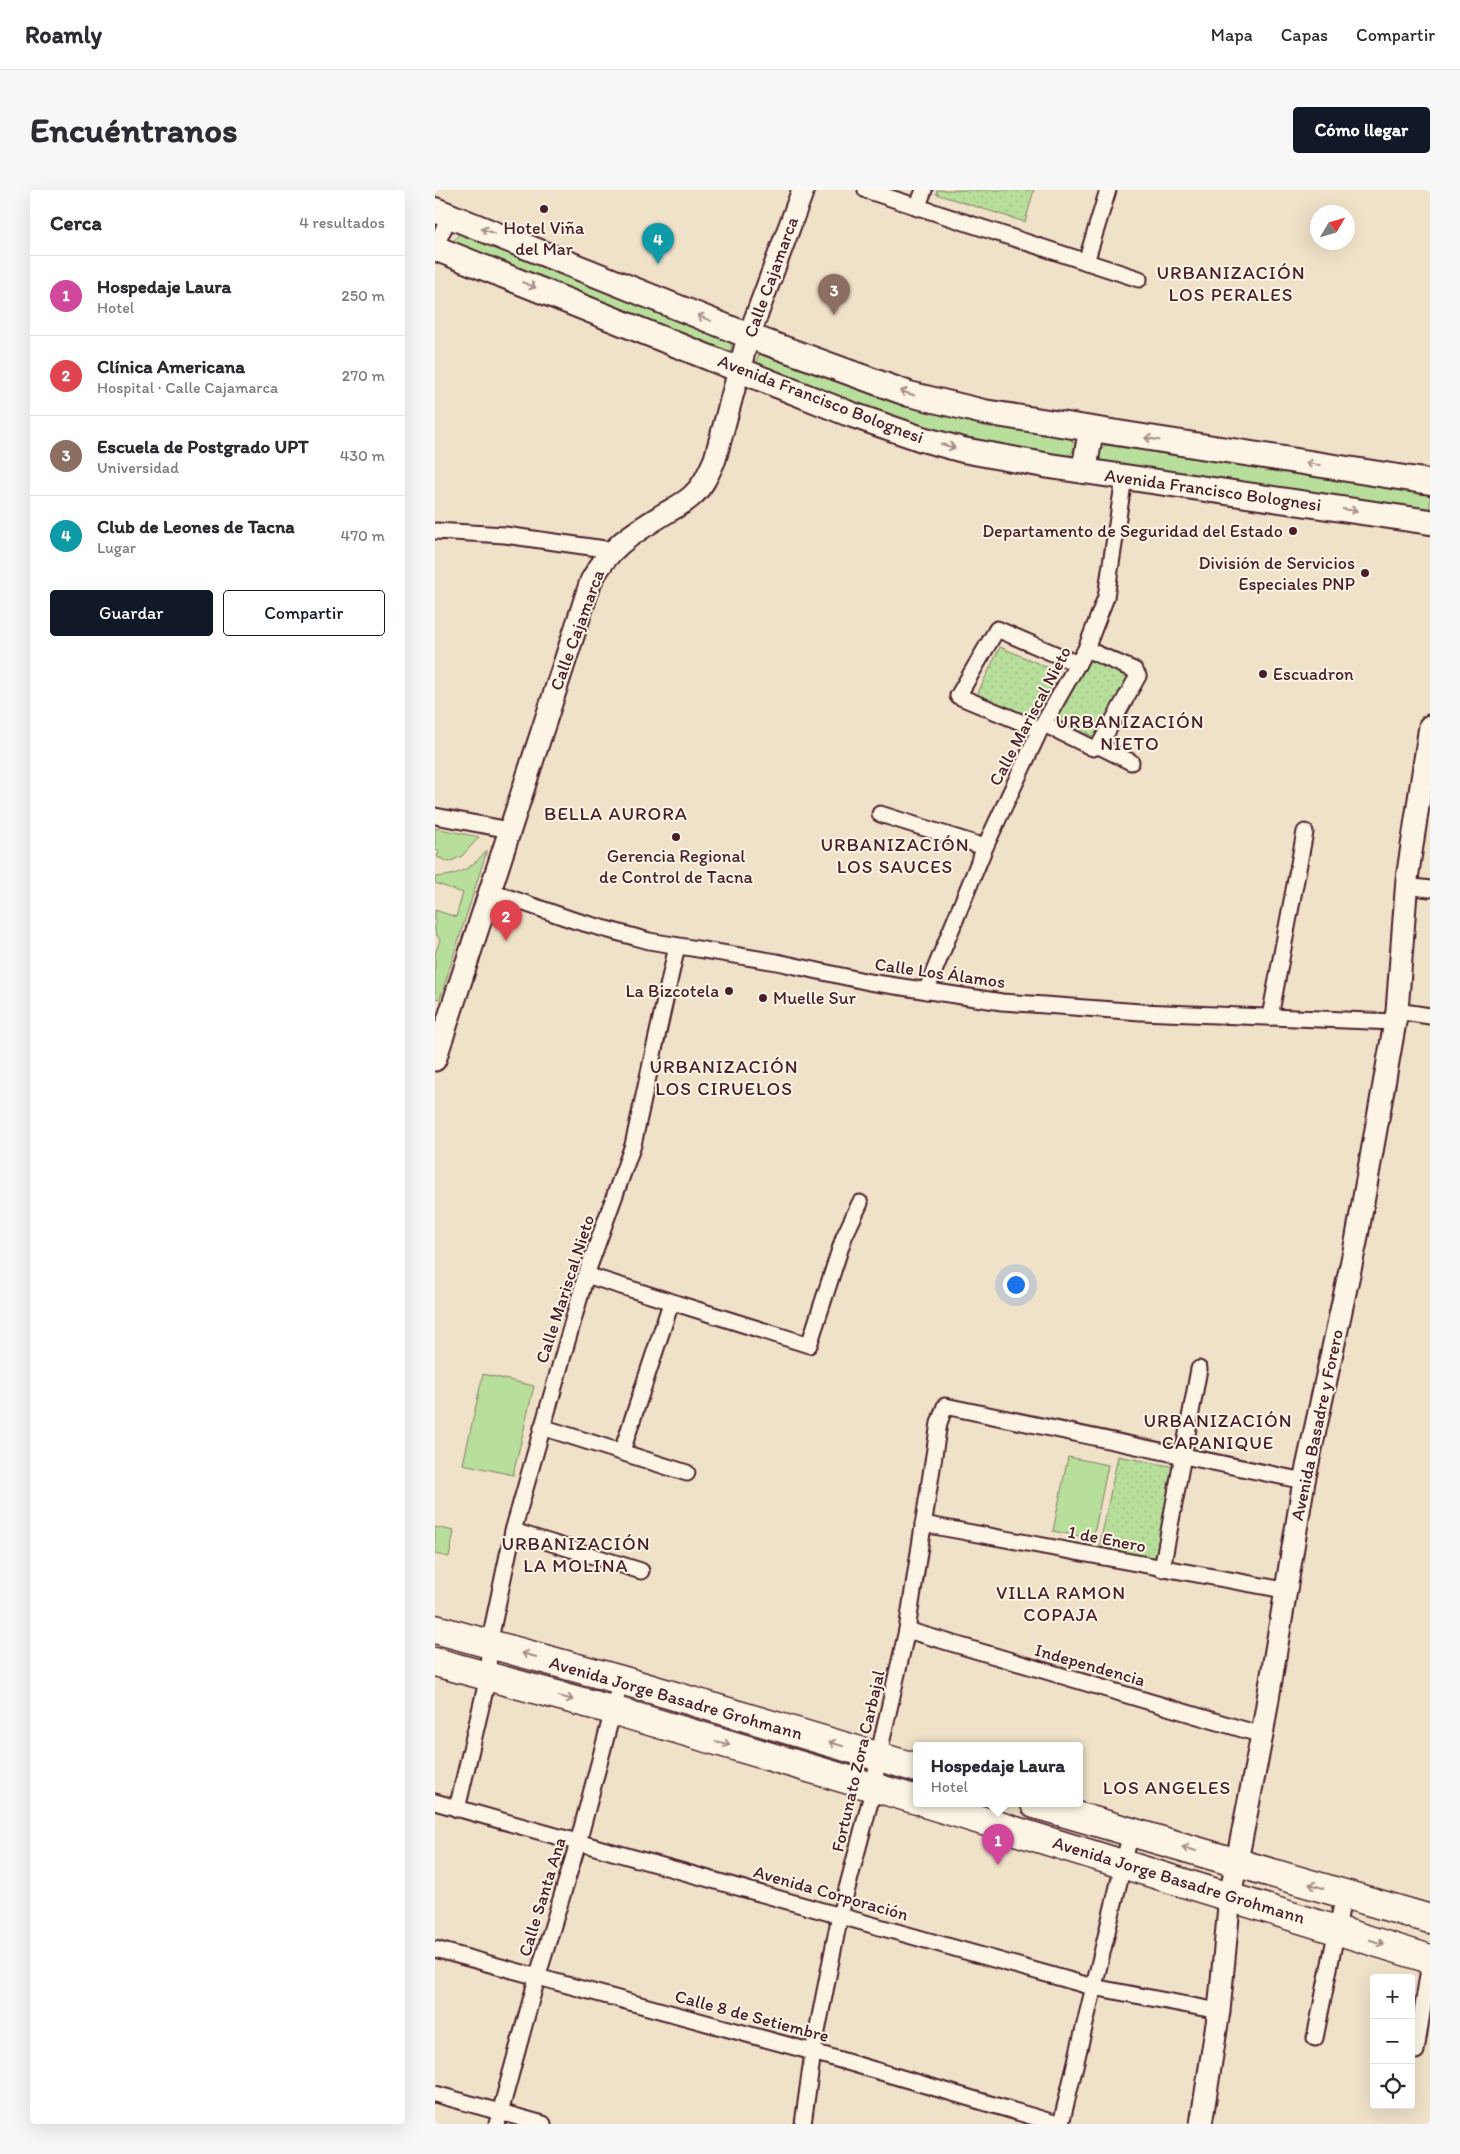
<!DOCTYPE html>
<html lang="es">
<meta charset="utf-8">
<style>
:root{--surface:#fff;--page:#f7f7f7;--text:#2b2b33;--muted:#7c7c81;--line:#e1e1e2;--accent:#111827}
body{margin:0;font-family:Itim,sans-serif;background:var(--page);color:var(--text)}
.controls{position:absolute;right:15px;bottom:15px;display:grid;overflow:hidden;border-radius:5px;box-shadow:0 5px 20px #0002}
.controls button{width:45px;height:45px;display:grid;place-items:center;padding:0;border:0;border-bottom:1px solid var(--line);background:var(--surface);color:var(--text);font:25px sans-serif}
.compass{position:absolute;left:875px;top:15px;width:45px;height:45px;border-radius:50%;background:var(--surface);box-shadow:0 5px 20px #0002;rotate:52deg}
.you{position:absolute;left:580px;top:1094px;width:18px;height:18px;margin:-12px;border:4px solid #fff;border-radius:50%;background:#1a73e8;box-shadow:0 0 0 8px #1a73e833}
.badge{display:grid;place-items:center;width:32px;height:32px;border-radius:50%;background:var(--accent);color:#fff;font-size:16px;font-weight:700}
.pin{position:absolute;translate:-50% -41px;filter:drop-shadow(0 1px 2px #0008)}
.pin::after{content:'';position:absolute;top:26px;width:18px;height:15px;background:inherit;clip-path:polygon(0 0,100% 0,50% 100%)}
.popup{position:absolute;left:478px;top:1552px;width:170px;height:65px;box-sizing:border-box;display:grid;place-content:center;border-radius:5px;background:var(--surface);filter:drop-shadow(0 1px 4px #0005);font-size:16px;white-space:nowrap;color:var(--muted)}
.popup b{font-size:19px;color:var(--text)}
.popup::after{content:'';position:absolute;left:50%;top:100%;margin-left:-10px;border:10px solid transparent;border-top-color:var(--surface)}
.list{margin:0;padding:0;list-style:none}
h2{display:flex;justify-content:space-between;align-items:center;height:65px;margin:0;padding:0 20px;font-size:21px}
h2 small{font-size:16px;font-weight:400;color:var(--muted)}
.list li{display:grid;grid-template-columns:32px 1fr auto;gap:15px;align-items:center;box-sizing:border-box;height:80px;padding:0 20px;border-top:1px solid var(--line)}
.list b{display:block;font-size:19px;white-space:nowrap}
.list p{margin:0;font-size:16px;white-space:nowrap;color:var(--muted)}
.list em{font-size:16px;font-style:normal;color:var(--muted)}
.actions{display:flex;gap:10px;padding:15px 20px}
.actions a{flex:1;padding:11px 0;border:1px solid var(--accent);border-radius:5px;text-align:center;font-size:18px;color:var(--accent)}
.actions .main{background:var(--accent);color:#fff}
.icon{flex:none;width:28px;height:28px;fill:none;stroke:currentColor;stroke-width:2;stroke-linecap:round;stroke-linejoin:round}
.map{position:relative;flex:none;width:995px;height:1934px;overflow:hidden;border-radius:5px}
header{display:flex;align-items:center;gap:30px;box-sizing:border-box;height:70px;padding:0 25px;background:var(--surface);border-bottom:1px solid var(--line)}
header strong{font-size:24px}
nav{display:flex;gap:28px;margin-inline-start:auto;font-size:18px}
.intro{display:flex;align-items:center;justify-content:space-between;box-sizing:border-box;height:120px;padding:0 30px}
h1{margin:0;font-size:35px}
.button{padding:12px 22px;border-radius:5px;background:var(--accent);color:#fff;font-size:18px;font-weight:700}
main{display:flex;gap:30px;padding:0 30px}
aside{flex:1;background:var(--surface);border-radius:5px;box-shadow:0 5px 20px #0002}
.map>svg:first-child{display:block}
.green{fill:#b7df9b;stroke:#807f63}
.park{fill:url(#park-dots);stroke:#807f63}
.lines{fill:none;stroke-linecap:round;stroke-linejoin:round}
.street-casing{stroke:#4a1f2b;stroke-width:19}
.secondary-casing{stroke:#4a1f2b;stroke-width:25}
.primary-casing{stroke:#4a1f2b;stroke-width:28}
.highway-casing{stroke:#4a1f2b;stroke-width:31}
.street{stroke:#fcf5e5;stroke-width:15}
.secondary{stroke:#fcf5e5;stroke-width:21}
.primary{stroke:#fcf5e5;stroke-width:24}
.highway{stroke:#fcf5e5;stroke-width:28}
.oneway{stroke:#a38a88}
.poi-dot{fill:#4a1f2b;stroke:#fcf5e5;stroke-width:2}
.labels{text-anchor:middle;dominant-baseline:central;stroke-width:4;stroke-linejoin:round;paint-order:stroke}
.poi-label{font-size:18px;fill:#4a1f2b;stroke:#fcf5e5;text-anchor:end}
.street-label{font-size:18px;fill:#4a1f2b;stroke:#fcf5e5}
.neighbourhood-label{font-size:19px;letter-spacing:1px;fill:#4a1f2b;stroke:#fcf5e5}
</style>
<header>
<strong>Roamly</strong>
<nav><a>Mapa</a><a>Capas</a><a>Compartir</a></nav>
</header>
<div class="intro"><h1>Encuéntranos</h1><a class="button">Cómo llegar</a></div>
<main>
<aside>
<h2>Cerca<small>4 resultados</small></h2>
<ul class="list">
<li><span class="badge" style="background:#d1479c">1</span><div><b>Hospedaje Laura</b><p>Hotel</p></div><em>250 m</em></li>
<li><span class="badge" style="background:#e0444e">2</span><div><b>Clínica Americana</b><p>Hospital · Calle Cajamarca</p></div><em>270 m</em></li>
<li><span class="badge" style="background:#8d6e63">3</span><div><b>Escuela de Postgrado UPT</b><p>Universidad</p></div><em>430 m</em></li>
<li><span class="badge" style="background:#0f9aa8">4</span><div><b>Club de Leones de Tacna</b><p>Lugar</p></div><em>470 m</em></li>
</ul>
<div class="actions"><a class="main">Guardar</a><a>Compartir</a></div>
</aside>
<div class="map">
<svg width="995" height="1934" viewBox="0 0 995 1934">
<defs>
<pattern id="park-dots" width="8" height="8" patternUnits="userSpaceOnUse" patternTransform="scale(1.25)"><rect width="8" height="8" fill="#b7df9b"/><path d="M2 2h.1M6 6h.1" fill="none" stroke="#9fbf86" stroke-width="1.8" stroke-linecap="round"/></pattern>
</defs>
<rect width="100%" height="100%" fill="#f0e1c9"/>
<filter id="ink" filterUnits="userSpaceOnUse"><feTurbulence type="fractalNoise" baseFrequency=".02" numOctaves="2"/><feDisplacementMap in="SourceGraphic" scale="10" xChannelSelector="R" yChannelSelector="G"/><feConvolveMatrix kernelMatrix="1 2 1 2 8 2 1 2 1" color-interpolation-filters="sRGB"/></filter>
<g filter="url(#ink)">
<!-- green -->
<g class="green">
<polygon points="25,42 297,148 296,160 291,163 20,55 19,51"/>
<polygon points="334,162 492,221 634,248 640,254 638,261 633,266 473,236 328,179 321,172 324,164"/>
<polygon points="670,255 991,304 995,306 995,325 673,275 666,271 663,264"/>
<polygon points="0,638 44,647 27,666 14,672 2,667 4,661 0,660"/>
<path d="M52 660 5 809 0 808V764L5 750 0 742V720L21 727 28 703 0 693V687C23 686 37 678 52 660Z"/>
<polygon points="48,1184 99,1196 78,1285 28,1274"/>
<polygon points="633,1267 673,1275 658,1349 618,1341"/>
<polygon points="0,1337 19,1341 14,1367 0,1364"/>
</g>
<!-- park -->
<g class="park">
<polygon points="502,0 599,0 590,32 501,4"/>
<polygon points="565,457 623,482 600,529 542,505"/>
<polygon points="652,469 695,486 664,549 620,529"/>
<polygon points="683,1266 740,1277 721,1369 664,1359"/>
</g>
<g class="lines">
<!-- street casing -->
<g class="street-casing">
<g id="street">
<polyline points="431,0 704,89"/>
<polyline points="482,18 489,0"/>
<polyline points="0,57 15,25"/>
<polyline points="651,72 673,0"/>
<polyline points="0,341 70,345 177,360"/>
<polyline points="651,459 699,480 703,486 664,556"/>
<polyline points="609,534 658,558 664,556 696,572"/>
<polyline points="605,540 523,506 562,439 643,474"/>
<polyline points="445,624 550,657"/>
<polyline points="0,626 75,640"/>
<polyline points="971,696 995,699"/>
<polyline points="55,701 138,730 214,751 342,772 434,792 567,812 706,822 960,832"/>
<polyline points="491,801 550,657 605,540 651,459 671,407 689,288"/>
<polyline points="962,821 995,826"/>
<polyline points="835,827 870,642"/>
<polyline points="151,1085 374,1155 409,1047 425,1013"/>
<polyline points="107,1237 252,1283"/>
<polyline points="187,1261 236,1113"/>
<polyline points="488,1334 849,1400"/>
<polyline points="78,1341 206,1381"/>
<polyline points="727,1379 764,1179"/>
<polyline points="472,1440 827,1545"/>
<polyline points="0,1612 658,1797 784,1821"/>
<polyline points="22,1619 53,1487 54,1454 78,1341 151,1085 198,955 242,756"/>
<polyline points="0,1759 378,1862 623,1934"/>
<polyline points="880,1848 909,1704"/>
<polyline points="981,1861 995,1772"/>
<polyline points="0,1904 108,1934"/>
<polyline points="62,1934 102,1788 143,1653 186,1490"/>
<polyline points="368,1934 378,1862 405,1725 439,1597 443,1567 472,1440 504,1233 510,1216 869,1291"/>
<polyline points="626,1934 696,1642"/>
</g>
</g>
<!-- secondary casing -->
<g class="secondary-casing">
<g id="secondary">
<path d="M0 870 156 391C174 357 197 344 229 324 239 318 250 313 258 305 269 295 274 282 280 269L312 151 368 0"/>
<polyline points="766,1934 784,1821 795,1706 827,1545 869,1291 921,1052 962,821 972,689 995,536"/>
</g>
</g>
<!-- primary casing -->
<g class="primary-casing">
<g id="primary">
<polyline points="0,20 314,146 474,204 549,222 995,292"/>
<polyline points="0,58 412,223 487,249 528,260 615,276 995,332"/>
<polyline points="649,281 656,240"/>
</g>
</g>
<!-- highway casing -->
<g class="highway-casing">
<g id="highway">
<polyline points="0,1439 186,1490 482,1578"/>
<polyline points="0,1472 177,1520 482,1610"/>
<polyline points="493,1614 995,1769"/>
<polyline points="600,1614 995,1729"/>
</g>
</g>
<!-- street -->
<use href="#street" class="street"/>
<!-- secondary -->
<use href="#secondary" class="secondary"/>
<!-- primary -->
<use href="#primary" class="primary"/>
<!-- highway -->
<use href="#highway" class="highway"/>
</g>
<!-- one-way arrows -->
<defs><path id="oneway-shaft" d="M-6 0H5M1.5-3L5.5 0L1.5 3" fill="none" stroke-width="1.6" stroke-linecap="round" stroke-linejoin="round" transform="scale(1.25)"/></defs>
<g class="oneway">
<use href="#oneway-shaft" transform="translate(53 41) rotate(-158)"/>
<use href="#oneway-shaft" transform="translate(94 95) rotate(22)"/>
<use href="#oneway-shaft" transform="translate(269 128) rotate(-158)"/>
<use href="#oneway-shaft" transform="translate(472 203) rotate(-163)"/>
<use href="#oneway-shaft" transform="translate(717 249) rotate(-171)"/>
<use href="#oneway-shaft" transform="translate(513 256) rotate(15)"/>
<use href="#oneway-shaft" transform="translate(878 274) rotate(-171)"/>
<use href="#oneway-shaft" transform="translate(915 320) rotate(8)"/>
<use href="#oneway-shaft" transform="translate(94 1465) rotate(-165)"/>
<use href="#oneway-shaft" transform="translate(131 1508) rotate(15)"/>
<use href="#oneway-shaft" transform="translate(288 1553) rotate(16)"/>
<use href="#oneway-shaft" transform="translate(401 1554) rotate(-163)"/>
<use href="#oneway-shaft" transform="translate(754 1659) rotate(-164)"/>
<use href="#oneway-shaft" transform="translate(881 1696) rotate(-164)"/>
<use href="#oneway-shaft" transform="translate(942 1752) rotate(18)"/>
</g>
</g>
<!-- markers -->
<g class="poi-dot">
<circle cx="109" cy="19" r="5"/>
<circle cx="858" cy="341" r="5"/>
<circle cx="930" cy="383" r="5"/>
<circle cx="828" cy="484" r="5"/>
<circle cx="241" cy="647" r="5"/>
<circle cx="294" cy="801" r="5"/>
<circle cx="328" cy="808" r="5"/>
</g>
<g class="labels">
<!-- poi labels -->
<g class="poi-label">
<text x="109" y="38" text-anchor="middle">Hotel Viña<tspan x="109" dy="21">del Mar</tspan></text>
<text x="848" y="341">Departamento de Seguridad del Estado</text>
<text x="920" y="373">División de Servicios<tspan x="920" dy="21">Especiales PNP</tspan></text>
<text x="838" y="484" text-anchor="start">Escuadron</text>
<text x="241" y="666" text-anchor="middle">Gerencia Regional<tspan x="241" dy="21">de Control de Tacna</tspan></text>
<text x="284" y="801">La Bizcotela</text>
<text x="338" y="808" text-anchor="start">Muelle Sur</text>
</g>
<!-- street labels -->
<g class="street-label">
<text transform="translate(336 87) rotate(-70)">Calle Cajamarca</text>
<text transform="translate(386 209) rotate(21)">Avenida Francisco Bolognesi</text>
<text transform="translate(778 300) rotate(8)">Avenida Francisco Bolognesi</text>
<text transform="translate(142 440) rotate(-70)">Calle Cajamarca</text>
<text transform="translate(595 526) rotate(-62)">Calle Mariscal Nieto</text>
<text transform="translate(505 783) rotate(8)">Calle Los Álamos</text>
<text transform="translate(130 1099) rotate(-72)">Calle Mariscal Nieto</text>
<text transform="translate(882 1235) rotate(-78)">Avenida Basadre y Forero</text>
<text transform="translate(672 1349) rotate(11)">1 de Enero</text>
<text transform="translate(655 1475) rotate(16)">Independencia</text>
<text transform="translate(241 1508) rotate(16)">Avenida Jorge Basadre Grohmann</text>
<text transform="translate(423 1571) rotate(-77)">Fortunato Zora Carbajal</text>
<text transform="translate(744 1690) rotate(17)">Avenida Jorge Basadre Grohmann</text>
<text transform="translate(396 1703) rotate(16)">Avenida Corporación</text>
<text transform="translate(107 1707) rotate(-73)">Calle Santa Ana</text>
<text transform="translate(317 1826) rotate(15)">Calle 8 de Setiembre</text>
</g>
<!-- neighbourhood labels -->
<g class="neighbourhood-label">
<text x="796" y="82">URBANIZACIÓN<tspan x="796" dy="22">LOS PERALES</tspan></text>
<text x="695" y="531">URBANIZACIÓN<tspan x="695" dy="22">NIETO</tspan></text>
<text x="181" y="623">BELLA AURORA</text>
<text x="460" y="654">URBANIZACIÓN<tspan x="460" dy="22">LOS SAUCES</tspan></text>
<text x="289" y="876">URBANIZACIÓN<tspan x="289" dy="22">LOS CIRUELOS</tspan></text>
<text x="783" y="1230">URBANIZACIÓN<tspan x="783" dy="22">CAPANIQUE</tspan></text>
<text x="141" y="1353">URBANIZACIÓN<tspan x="141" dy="22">LA MOLINA</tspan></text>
<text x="626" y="1402">VILLA RAMON<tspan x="626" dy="22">COPAJA</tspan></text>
<text x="732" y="1597">LOS ANGELES</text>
</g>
</g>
</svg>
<div class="controls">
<button>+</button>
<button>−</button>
<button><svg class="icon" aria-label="locate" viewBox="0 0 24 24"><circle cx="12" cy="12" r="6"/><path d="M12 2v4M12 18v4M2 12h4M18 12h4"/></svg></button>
</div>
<svg class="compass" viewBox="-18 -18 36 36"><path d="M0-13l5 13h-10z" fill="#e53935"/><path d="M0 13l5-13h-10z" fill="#7c7c81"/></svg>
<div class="you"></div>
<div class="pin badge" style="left:563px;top:1675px;background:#d1479c">1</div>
<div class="popup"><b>Hospedaje Laura</b>Hotel</div>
<div class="pin badge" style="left:71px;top:751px;background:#e0444e">2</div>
<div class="pin badge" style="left:399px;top:125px;background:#8d6e63">3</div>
<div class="pin badge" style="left:223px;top:74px;background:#0f9aa8">4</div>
</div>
</main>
